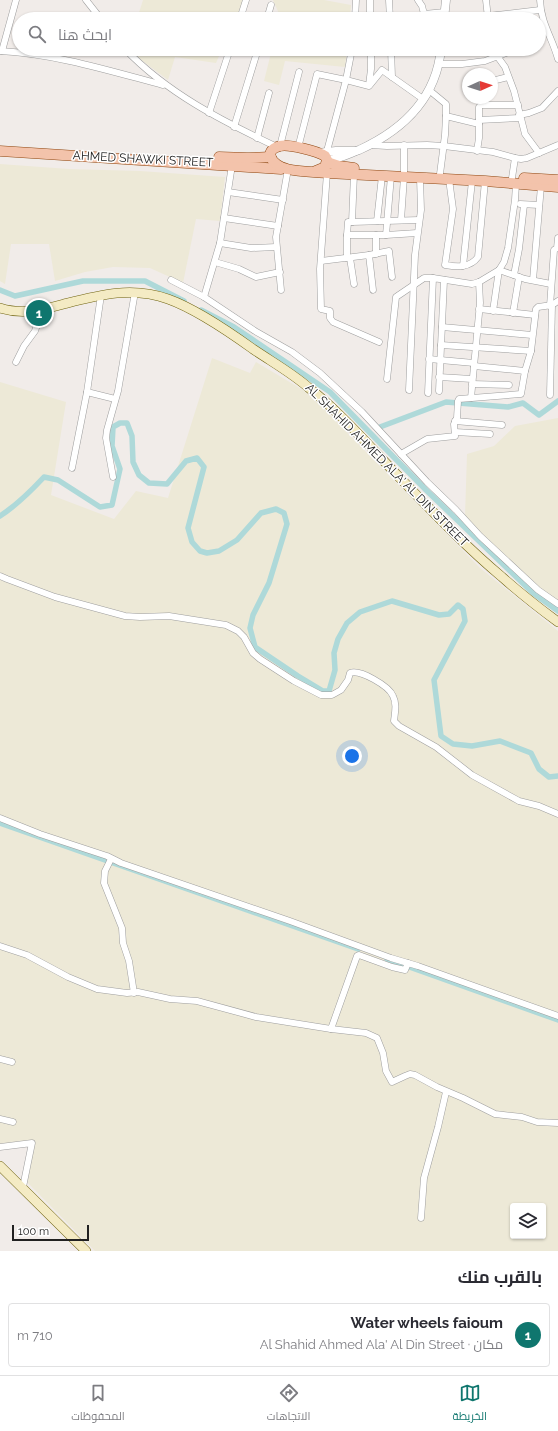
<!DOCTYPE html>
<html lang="ar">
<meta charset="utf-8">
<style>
:root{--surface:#fff;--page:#f2f2f3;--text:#2b2b33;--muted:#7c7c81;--line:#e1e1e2;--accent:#0f766e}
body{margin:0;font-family:Raleway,Cairo,sans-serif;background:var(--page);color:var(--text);direction:rtl}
.controls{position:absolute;right:12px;bottom:12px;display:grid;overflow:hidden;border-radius:4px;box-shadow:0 1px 3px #0004}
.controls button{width:36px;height:36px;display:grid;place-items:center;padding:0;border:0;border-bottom:1px solid var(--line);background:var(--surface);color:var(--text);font:20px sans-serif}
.compass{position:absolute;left:462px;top:68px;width:36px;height:36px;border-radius:50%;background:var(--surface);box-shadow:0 1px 3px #0004;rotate:87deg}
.scale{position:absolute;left:12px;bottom:10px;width:77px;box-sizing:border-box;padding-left:4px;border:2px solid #212121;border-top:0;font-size:11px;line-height:14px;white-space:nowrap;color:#212121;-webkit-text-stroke:3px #fff;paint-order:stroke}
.you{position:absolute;left:352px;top:756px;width:14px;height:14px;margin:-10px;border:3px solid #fff;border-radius:50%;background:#1a73e8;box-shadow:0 0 0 6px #1a73e833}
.badge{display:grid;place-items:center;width:26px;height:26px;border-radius:50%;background:var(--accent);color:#fff;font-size:13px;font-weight:700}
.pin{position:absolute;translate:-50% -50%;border:2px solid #fff;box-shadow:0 1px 4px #0006}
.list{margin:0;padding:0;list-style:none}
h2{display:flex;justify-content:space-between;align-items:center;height:52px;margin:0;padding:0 16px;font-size:17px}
h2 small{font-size:13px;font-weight:400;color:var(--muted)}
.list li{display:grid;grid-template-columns:26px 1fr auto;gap:12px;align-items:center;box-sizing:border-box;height:64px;margin:0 8px 8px;padding:0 8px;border:1px solid var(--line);border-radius:4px}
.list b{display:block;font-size:15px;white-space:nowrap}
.list p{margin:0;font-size:13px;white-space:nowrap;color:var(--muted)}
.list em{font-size:13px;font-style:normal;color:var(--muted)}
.icon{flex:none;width:22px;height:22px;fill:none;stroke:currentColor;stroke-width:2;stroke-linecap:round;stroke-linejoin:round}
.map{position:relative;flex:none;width:558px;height:1251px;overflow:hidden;direction:ltr}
.search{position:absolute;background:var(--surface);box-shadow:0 1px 3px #0004;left:12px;right:12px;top:12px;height:44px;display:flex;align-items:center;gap:10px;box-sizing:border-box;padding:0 14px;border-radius:22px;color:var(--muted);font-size:15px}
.sheet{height:124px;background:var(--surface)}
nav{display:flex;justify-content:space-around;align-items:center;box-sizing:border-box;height:56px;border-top:1px solid var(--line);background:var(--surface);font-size:11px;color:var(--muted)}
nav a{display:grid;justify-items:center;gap:2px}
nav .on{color:var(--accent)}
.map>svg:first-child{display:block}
.farmland{fill:#ede9d7;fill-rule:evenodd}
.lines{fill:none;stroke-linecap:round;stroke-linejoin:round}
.canal{stroke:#aed9d9;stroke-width:5.5}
.minor-casing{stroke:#9e9e9e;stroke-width:7}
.tertiary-casing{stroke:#9e9e9e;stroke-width:9}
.secondary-casing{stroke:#706411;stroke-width:10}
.primary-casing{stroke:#8f460f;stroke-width:11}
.minor{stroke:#fff;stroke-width:6}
.tertiary{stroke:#fff;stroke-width:8}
.secondary{stroke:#f4ebc4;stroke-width:9}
.primary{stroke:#f3c3ab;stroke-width:10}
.labels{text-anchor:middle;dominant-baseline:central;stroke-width:3;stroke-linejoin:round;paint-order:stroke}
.street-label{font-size:12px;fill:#212121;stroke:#fff}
</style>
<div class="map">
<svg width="558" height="1251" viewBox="0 0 558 1251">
<rect width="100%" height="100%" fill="#f1ece9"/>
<!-- farmland -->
<g class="farmland">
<polygon points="143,0 245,0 236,19 137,19"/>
<polygon points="273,0 324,0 351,5 350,19 279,19 280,16"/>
<polygon points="132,49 222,49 216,63 175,57 168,80 140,59"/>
<polygon points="272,49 347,49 345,67 285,61 279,85 264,81"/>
<polygon points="0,164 69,169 140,171 225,177 220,221 196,219 183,283 150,268 113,267 85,272 55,281 49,244 11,244 5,284 0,281"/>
<path d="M212 358 250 373 256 362 303 390 322 407 480 568 558 631V1251H95L24 1179 32 1144 0 1147V382L66 402 51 495 114 519 136 491 168 498ZM513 1206H543V1236H513Z"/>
<polygon points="558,418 558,601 540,588 496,548 465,516 467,454 494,446 515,426"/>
</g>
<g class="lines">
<!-- canal -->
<g class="canal">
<polyline points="0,290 15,296 83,281 145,281 184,301"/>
<polyline points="201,310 234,327 330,392 426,490 533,593 558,611"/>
<polyline points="380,427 446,402 508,407 523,403 539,415 558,401"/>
<path d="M0 516C17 505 31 491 44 477L58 480 100 507 112 505 120 469 112 446 113 427 120 423H127L132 436 133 462 139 475 149 483 167 484 186 461 197 458 204 467 188 528 192 542 200 551 207 553 219 551 237 540 261 513 276 509 284 513 287 524 269 583 253 615 250 628 255 647 298 676 323 691H329L335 670 334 653 338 639 347 623 360 612 392 601 439 615 449 614 458 605 463 609 465 621 434 680 441 736 453 744 472 746 500 741 531 753 539 769 549 777 558 776"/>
<polyline points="0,823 358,949"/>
<polyline points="387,959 558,1020"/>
</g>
<!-- minor casing -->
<g class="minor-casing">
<g id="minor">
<polyline points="86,0 101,19"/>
<polyline points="370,0 370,19"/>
<polyline points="389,0 390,19"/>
<polyline points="418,0 422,6 424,14 445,12"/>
<polyline points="486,0 488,18"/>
<path d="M540 0C541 24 552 37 558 59"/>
<polyline points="488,16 540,10"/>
<polyline points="240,19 246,0"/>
<polyline points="267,19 271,5"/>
<polyline points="355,19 356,0"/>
<path d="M125 49C167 93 222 121 277 147"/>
<polyline points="352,49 346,80 369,86 382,70 423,99"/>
<polyline points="391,49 392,77"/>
<polyline points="492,49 505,67 514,91 525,134 539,153"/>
<path d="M0 51C56 54 110 71 163 85"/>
<polyline points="2,51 16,0"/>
<polyline points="439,64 462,64 485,61 517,49"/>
<polyline points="492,81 508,77"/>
<polyline points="369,85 371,69 371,49"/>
<polyline points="429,90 446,104 446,116 479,124"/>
<polyline points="209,113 230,49"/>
<polyline points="519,115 529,113 542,108 558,91"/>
<polyline points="479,120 479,107 481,105 518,105"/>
<polyline points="234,127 258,49"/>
<polyline points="257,138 269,93"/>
<polyline points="370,145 387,146 427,145 444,146 493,152 515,158 521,159 527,158 558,145"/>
<polyline points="404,145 404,172"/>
<polyline points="280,146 299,72"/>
<polyline points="298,148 317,74 346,80 327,151"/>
<polyline points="477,151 479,138 479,120 520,118"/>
<polyline points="327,173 320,269 321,309 330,311 330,318 333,322 379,342"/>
<polyline points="440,174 445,135 446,116"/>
<polyline points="512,178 515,158"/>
<path d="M449 179 453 209 445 265C457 267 470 268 478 257L485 181"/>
<polyline points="228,192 283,200"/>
<polyline points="520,204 539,205"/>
<polyline points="224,218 278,226"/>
<polyline points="401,220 404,177"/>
<polyline points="377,221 382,176"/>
<polyline points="352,222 419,220"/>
<polyline points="347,235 348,222 352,222 354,174"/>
<polyline points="376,235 376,254"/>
<polyline points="386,235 391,176"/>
<polyline points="220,243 251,248 276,247"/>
<polyline points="369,255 389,251 392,277"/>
<polyline points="347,258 347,235 386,235 417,233"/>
<polyline points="350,258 354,284"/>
<polyline points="321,261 369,255 373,290"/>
<polyline points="215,262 239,269 256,277 280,272"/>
<polyline points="463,266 472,181"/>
<polyline points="514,275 519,249 524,205"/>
<polyline points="171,280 204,297 255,331 292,352 320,373 362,412 427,482 456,510 480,536 538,590 558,604"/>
<polyline points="533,280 541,186"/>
<polyline points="281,290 276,237 288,169"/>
<polyline points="204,297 220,243 232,165"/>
<polyline points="550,306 554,250 557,248 558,238"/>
<polyline points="479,309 535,315"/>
<polyline points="493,311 499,270 525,279 551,284"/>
<polyline points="513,313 519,277"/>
<polyline points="442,327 532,335"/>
<polyline points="441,345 531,351"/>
<polyline points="429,359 474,363"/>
<polyline points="16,362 24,346 35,331 37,325 41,310"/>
<polyline points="474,366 525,371"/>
<polyline points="439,377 472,379"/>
<polyline points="387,379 396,297 424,278 433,278"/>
<polyline points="472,384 509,385"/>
<polyline points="409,390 415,255 421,210 420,178"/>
<polyline points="439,391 444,280"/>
<polyline points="87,392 115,399"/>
<polyline points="428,393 433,278 472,284 479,282 499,270 504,262 508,248 515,200 516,184"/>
<polyline points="550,395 552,305"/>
<polyline points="471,398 480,303 479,282"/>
<polyline points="455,421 502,425"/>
<polyline points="455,432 490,434"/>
<polyline points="401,454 427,439 455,436 454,424 457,418 458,401 459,399 521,394 525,371 531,351 536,309 538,307 552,305 558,301"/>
<polyline points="72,468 87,392 101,295"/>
<polyline points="113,477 106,438 107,430 118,391 135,292"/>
<path d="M0 576 7 579 55 597 125 616 140 617 169 616 226 625 238 631 244 637 253 653 260 659 294 681 321 695H332L341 690 348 680 350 673C360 669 389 686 393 696 397 704 395 712 394 721L399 726 436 747 472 775 519 801 539 806 558 814"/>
<polyline points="0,818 40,834 107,856 121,863 290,921 391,958 418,966 558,1016"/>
<polyline points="111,859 105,871 104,883 122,928 123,943 129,961 134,993"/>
<polyline points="0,946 27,955 68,977 97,989 127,993 138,992 170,999 197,1001 256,1017 331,1029 357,956 359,955 392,967 405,970 408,963"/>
<polyline points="331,1029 366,1033 377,1038 383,1053 386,1071 392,1082 405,1076 410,1074 415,1075 437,1087 463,1098 495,1114 522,1117 537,1122 558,1123"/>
<polyline points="0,1059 12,1062"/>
<polyline points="0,1119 13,1122"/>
<polyline points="0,1147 32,1143 23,1187"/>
<polyline points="421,1218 424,1178 438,1127 446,1092"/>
</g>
</g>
<!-- tertiary casing -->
<g class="tertiary-casing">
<g id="tertiary">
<polyline points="444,19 446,0"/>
<polyline points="318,153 336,151 355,151"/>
<path d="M327 160C340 159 348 154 359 150 403 130 436 98 441 49"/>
</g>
</g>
<!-- secondary casing -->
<g class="secondary-casing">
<g id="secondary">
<path d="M0 308C22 315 42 310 64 304 99 295 132 286 168 299 196 309 228 331 253 349 272 362 292 373 309 388 342 414 370 447 399 477 432 511 465 546 502 577 520 593 539 608 558 622"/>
<polyline points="0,1166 86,1251"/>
</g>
</g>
<!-- primary casing -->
<g class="primary-casing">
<g id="primary">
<polyline points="0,151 281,169"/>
<polyline points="219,157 248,158 271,157"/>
<polyline points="327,162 339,166 354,168"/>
<path d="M313 172 325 167 327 160 325 156C317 151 289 144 280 146 261 151 273 166 287 169 299 172 314 172 327 173L485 181 558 187"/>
<polyline points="524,178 558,180"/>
</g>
</g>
<!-- minor -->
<use href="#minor" class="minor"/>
<!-- tertiary -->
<use href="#tertiary" class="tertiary"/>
<!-- secondary -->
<use href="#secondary" class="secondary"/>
<!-- primary -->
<use href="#primary" class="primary"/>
</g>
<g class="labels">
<!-- street labels -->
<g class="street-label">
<text transform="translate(143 159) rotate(3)">AHMED SHAWKI STREET</text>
<text transform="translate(387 465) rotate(45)">AL SHAHID AHMED ALA' AL DIN STREET</text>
</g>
</g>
</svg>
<div class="controls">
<button><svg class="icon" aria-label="layers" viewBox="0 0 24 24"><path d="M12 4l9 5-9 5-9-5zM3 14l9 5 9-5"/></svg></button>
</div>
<svg class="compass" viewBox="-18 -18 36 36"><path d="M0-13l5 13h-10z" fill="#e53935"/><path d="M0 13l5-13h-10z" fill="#7c7c81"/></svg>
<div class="scale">100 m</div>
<div class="you"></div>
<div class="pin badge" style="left:39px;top:313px">1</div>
<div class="search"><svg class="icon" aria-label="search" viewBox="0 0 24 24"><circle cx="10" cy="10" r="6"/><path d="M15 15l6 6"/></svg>ابحث هنا</div>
</div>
<section class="sheet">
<h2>بالقرب منك<small></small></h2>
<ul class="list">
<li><span class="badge">1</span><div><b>Water wheels faioum</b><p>مكان · Al Shahid Ahmed Ala' Al Din Street</p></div><em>710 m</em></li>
</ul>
</section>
<nav>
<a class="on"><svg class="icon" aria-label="map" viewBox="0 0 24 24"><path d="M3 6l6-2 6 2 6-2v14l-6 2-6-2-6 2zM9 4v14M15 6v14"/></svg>الخريطة</a>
<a><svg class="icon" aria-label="directions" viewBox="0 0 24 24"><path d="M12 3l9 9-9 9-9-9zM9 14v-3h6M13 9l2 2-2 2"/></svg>الاتجاهات</a>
<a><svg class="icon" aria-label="saved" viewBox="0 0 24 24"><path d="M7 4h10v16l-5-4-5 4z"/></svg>المحفوظات</a>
</nav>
